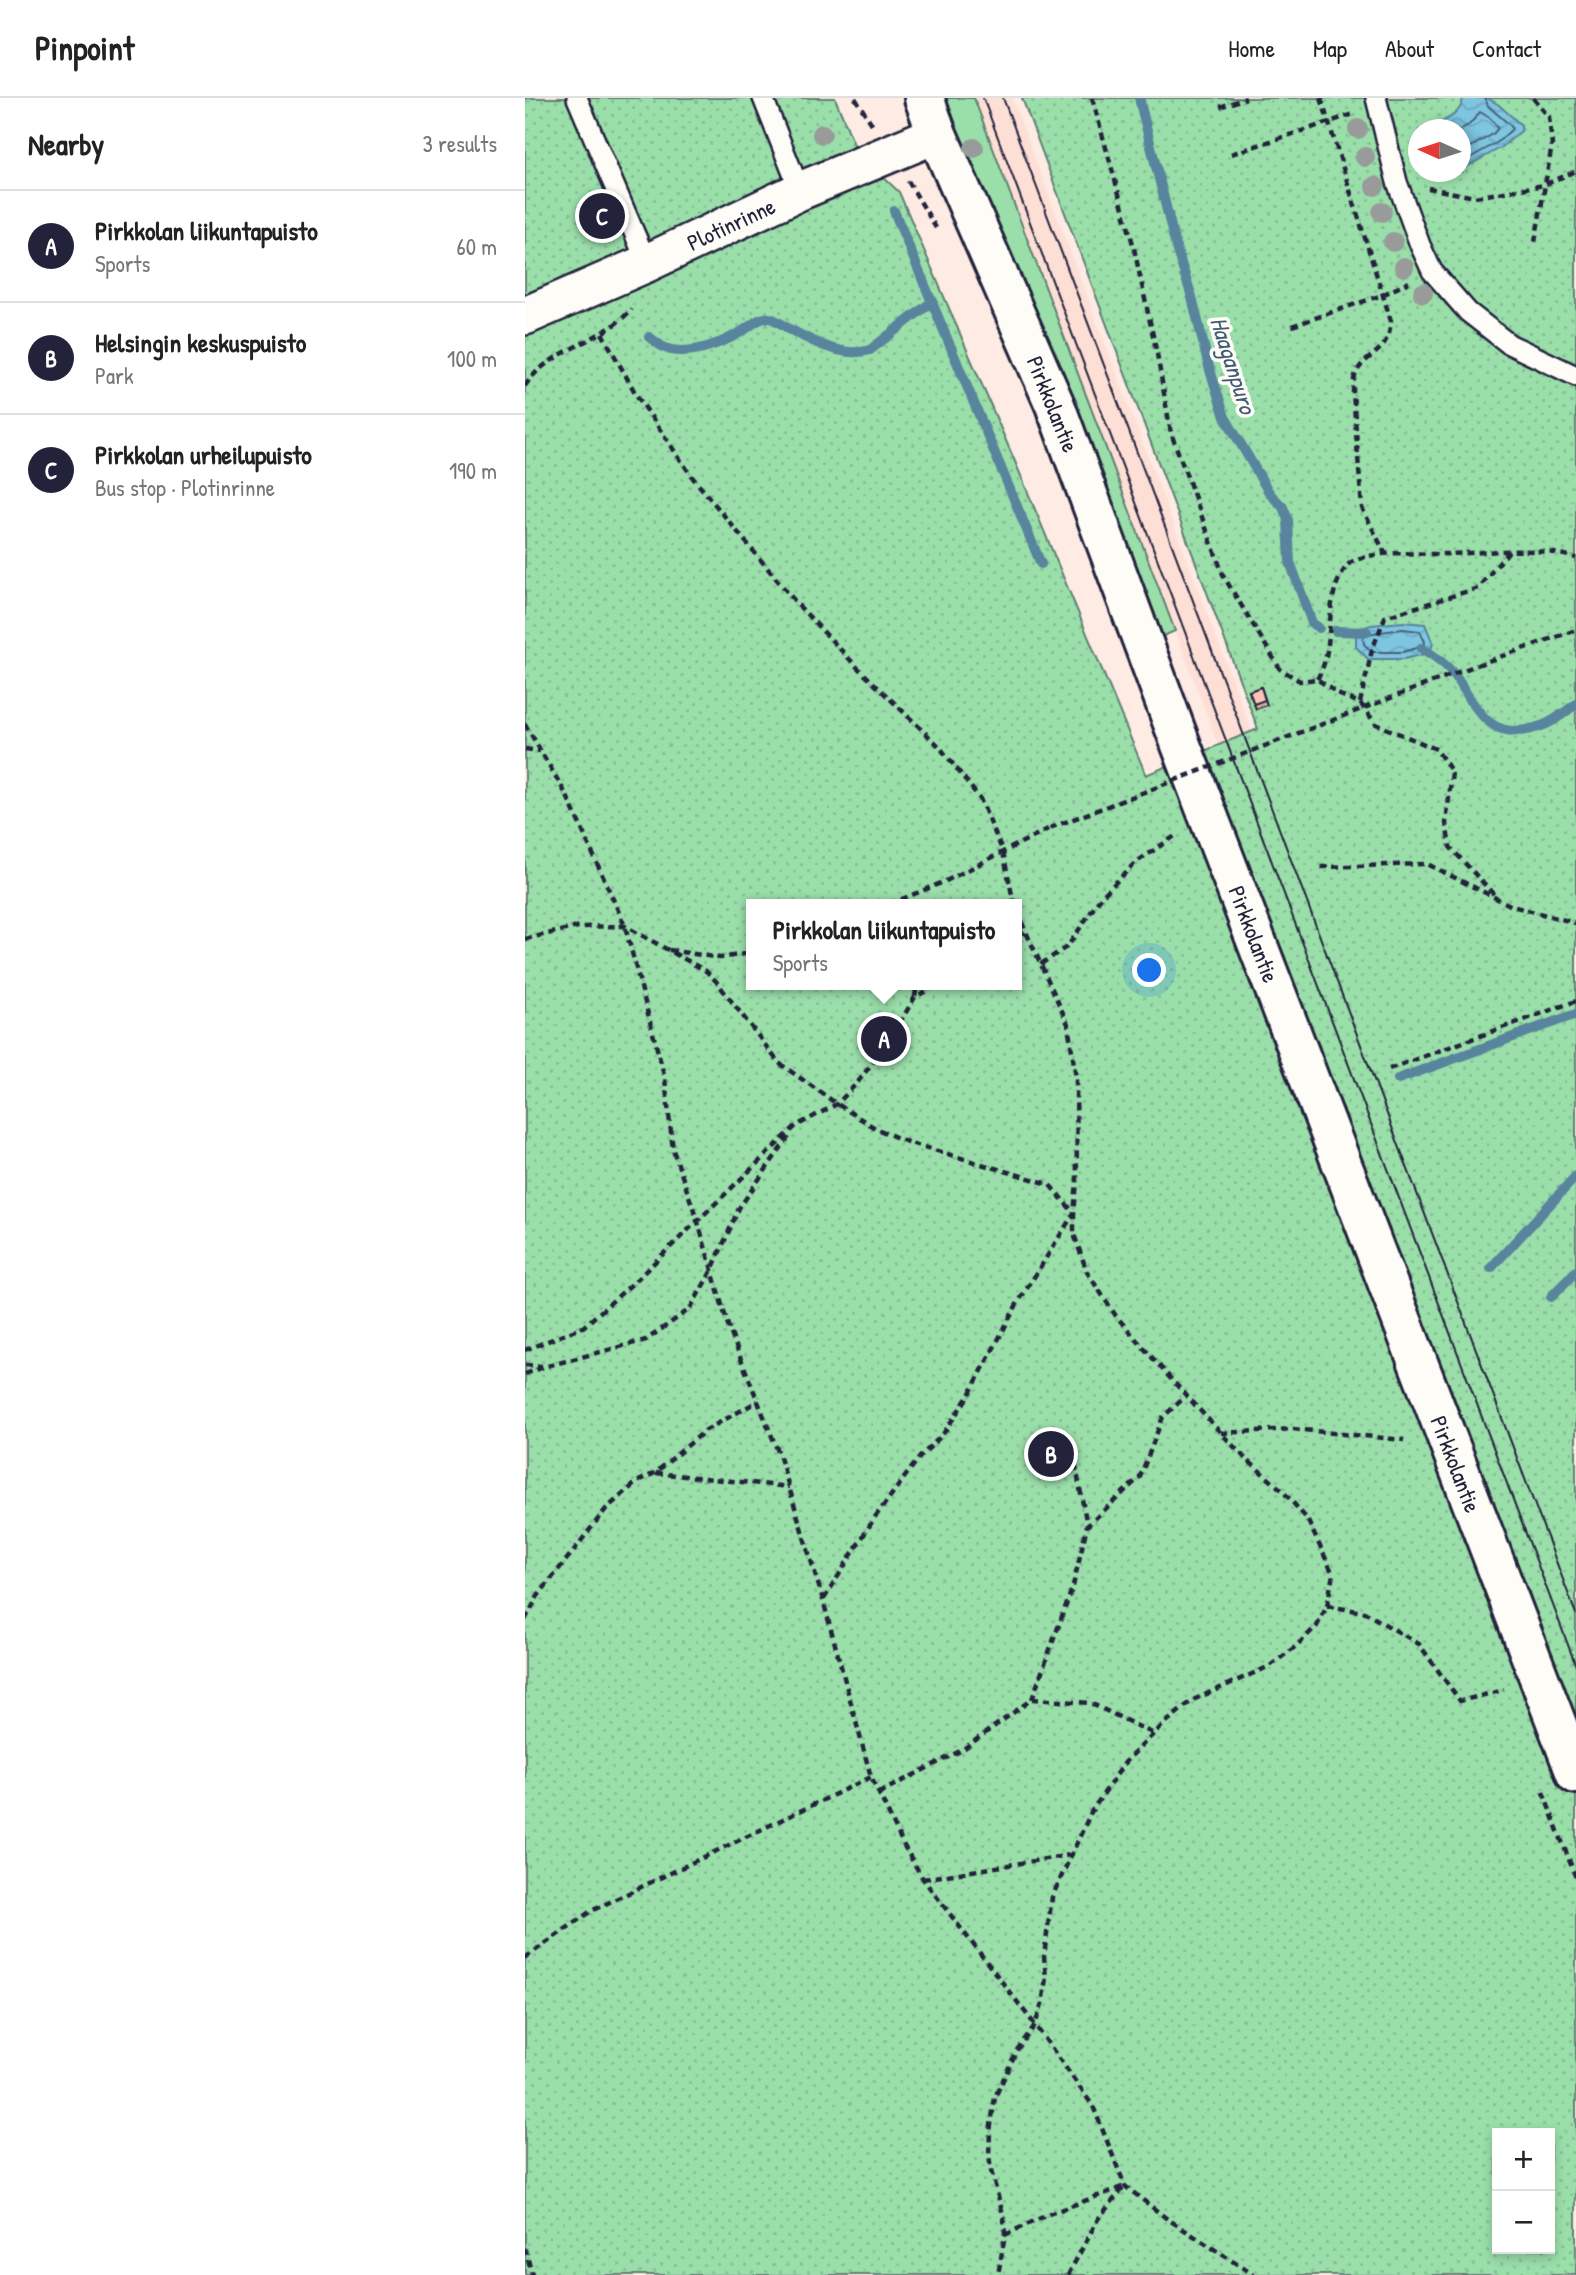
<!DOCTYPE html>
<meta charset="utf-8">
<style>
:root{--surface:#fff;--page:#f2f2f2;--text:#222;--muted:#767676;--line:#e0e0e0;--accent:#22223b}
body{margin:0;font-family:"Patrick Hand",sans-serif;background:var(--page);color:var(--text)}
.controls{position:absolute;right:21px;bottom:21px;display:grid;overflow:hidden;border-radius:0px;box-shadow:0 4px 10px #0003}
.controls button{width:63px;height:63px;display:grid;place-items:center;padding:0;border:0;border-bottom:2px solid var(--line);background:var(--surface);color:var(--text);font:35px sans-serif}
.compass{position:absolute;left:883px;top:21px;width:63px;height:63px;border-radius:50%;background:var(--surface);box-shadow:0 4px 10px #0003;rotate:273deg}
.you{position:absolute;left:625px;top:873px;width:24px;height:24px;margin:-18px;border:5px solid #fff;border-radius:50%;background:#1a73e8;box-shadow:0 0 0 10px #1a73e833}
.badge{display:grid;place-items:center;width:46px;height:46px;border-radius:50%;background:var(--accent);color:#fff;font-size:23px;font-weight:700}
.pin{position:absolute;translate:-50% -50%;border:4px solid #fff;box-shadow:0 2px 7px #0006}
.popup{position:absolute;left:221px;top:801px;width:276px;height:91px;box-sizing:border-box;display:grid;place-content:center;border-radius:0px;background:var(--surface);filter:drop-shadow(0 2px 5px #0005);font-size:23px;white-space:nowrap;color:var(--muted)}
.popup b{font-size:26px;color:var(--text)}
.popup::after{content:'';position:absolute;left:50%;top:100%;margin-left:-14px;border:14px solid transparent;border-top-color:var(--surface)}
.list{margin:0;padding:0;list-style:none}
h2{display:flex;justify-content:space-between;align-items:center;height:91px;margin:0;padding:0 28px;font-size:30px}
h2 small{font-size:23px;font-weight:400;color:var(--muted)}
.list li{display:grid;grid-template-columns:46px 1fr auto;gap:21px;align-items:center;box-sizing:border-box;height:112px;padding:0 28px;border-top:2px solid var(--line)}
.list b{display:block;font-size:26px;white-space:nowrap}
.list p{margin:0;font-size:23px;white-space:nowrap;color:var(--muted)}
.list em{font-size:23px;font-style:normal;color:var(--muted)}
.map{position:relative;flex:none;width:1051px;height:2177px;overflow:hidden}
header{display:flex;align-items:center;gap:42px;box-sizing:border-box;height:98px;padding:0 35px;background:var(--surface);border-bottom:2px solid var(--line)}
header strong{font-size:33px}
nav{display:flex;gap:38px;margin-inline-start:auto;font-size:24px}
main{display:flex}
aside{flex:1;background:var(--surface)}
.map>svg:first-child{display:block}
.built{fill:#fddfd6}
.grass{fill:#9adeaa;stroke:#5e8072;stroke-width:2}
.park{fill:url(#park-dots);stroke:#5e8072;stroke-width:2;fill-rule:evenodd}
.water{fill:url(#water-waves);stroke:#59849d;stroke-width:2}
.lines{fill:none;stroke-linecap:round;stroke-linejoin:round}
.shore{stroke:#47637d;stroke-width:2}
.stream{stroke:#59849d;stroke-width:10}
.service-casing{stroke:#22223b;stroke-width:24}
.minor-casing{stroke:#22223b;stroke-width:42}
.secondary-casing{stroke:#22223b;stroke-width:44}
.path{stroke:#22223b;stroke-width:4.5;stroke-dasharray:7 5;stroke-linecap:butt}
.service{stroke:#fdfcf7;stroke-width:19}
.minor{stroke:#fdfcf7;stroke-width:37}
.secondary{stroke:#fdfcf7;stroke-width:38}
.tram{stroke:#22223b;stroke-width:2}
.path-bridge{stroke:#22223b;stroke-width:4.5;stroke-dasharray:7 5;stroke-linecap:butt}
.tree{fill:#989b99}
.wall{fill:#daa99d;stroke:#22223b;stroke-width:2}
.building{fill:#fec4b6;stroke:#22223b;stroke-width:2}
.labels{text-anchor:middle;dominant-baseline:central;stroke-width:7;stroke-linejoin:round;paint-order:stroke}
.street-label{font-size:23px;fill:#22223b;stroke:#fdfcf7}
.water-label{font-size:24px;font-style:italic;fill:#425b74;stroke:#fdfcf7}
</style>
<header>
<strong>Pinpoint</strong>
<nav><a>Home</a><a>Map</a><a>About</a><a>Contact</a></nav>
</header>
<main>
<aside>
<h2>Nearby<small>3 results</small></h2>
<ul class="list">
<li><span class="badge">A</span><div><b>Pirkkolan liikuntapuisto</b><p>Sports</p></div><em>60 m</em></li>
<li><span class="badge">B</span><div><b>Helsingin keskuspuisto</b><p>Park</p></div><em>100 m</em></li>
<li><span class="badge">C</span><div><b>Pirkkolan urheilupuisto</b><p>Bus stop · Plotinrinne</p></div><em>190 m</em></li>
</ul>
</aside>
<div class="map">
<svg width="1051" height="2177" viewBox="0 0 1051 2177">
<defs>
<pattern id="park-dots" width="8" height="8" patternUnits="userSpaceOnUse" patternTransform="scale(1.75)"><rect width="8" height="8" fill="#9adeaa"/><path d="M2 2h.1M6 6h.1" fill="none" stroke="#84be93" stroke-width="1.8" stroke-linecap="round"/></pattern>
<pattern id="water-waves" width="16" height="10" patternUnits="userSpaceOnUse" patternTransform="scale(1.75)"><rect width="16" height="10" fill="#7ec5df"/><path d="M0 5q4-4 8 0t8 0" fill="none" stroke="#6da9c0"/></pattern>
</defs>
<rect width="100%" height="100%" fill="#fdebe4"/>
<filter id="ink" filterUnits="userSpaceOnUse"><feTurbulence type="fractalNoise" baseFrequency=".0143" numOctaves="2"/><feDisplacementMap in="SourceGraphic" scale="14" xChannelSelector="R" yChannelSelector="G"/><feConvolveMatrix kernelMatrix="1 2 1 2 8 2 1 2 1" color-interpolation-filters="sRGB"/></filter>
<g filter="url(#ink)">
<!-- built -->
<polygon class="built" points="449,0 487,0 763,729 748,792"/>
<!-- grass -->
<polygon class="grass" points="417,0 449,0 650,533 634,540"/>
<!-- park -->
<path class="park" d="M0 0H310L332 54 374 94 491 366 621 677 733 631 497 0H1051V2177H0ZM894 32H936V74H894ZM226 806H492V887H226ZM972 2035H1025V2151H972Z"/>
<!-- water -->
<g class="water">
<path d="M938 0H962L974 7 996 27V33L977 49 936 72V32L902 31C917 23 937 18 938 0Z"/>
<polygon points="878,524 900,526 908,545 905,555 879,561 843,561 831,549 831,532 846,527"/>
</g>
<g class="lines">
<!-- shore -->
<g class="shore">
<polyline points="935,32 945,26 955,14 965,20 973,30 968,36 936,55"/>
<polyline points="936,65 973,44 987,31 986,28 963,8 960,0"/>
<polygon points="878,531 895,533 900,544 899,548 878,554 847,554 839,546 838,539 841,536"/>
</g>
<!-- stream -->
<g class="stream">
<polyline points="614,0 652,153 667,199 684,269 700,319 745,396 758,409 763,422 765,464 787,525 794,530"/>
<polyline points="369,113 516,466"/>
<path d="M124 239C129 242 133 246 138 249 160 260 196 246 216 234 224 230 234 218 244 220 252 221 261 230 268 233 290 245 320 260 345 252L408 203"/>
<polyline points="811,533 842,534"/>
<path d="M896 550C909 557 925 569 933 582 956 618 968 646 1019 627 1030 623 1041 613 1051 606"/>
<polyline points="873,981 1051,916"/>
<polyline points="966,1170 1051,1078"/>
<polyline points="1026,1199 1051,1173"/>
</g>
<!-- service casing -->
<g class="service-casing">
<g id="service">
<polyline points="52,0 122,165"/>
<polyline points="238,0 275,93"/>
<polyline points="851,0 872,84 895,147 907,173 943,214 984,246 1051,278"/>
</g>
</g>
<!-- minor casing -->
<g class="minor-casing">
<polyline id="minor" points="0,218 122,165 275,93 412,36"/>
</g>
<!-- secondary casing -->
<g class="secondary-casing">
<polyline id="secondary" points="399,0 412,36 530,307 656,647 1051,1676"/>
</g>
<!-- path -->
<g class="path">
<polyline points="330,0 347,26"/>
<polyline points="567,0 608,146 632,256 646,335 699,479 755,571 775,583 792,581 815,597 835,605 851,626 911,651 927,674 921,725 925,749 973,801"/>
<path d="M796 0 866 223C863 259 839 254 830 278 828 283 828 290 828 295L837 410 860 455"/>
<polyline points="1008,0 1024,19 1027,47 1010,144"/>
<polyline points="695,9 721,0"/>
<polyline points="706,56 829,16"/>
<polyline points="383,83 411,130"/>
<polyline points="903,90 950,99 1019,87 1051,73"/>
<polyline points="767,228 857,197 884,184"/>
<polyline points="77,235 112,298 168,380 273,507 333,570 414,648 455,701 478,754 489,806"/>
<path d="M0 288C17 260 60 246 86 229 94 224 101 217 107 211"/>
<polyline points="952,567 1051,532"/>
<path d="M792 581C812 549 797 505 819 472 821 468 826 463 831 462 859 451 892 457 922 456 963 455 1010 447 1051 460"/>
<polyline points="835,605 847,552 860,519 953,490 984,453"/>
<polyline points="0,626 42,698 100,828 140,981 148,1052 173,1124 204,1231 254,1356 298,1502 346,1679 379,1748 398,1781 510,1927 568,2008 600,2088 641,2120 729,2177"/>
<polyline points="0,651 15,653"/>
<polyline points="796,769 902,766 987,808 1051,825"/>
<polyline points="365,806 421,783 525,730"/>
<polyline points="0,841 53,829 100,828 181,873 191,883 254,965 312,1006 352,1031 382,1044 524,1086 549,1115 549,1136 562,1174 591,1218 645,1280 696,1335 720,1360 757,1392 782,1421 808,1476 802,1508 792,1528 770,1549 745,1568 668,1602 639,1626 601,1663 566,1714 527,1799 519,1858 521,1880 517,1906 510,1927 492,1952 470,1999 465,2034 464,2057 466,2073 479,2120 480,2137 473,2177"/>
<polyline points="492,847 500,834"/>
<polyline points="144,852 195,860 226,855"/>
<polyline points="516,866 543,848 576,799 610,765 653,736"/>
<polyline points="390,898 392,887"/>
<polyline points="864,971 1051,903"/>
<polyline points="0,1252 58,1229 108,1185 271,1028 312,1006 333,984 365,941 390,899 413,887"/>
<polyline points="0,1267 17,1268"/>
<polyline points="0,1276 22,1268 121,1242 165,1211 187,1172 214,1110 265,1037"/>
<polyline points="534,1334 551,1369 562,1428"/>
<polyline points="696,1335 768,1331 879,1342"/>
<polyline points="131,1375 264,1389"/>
<polyline points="299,1501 350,1419 394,1360 418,1336 444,1297 491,1208 549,1115 552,1084 551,980 543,926 492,814"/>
<polyline points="802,1508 839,1514 894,1546 935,1603 979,1592"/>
<polyline points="0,1522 13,1498 81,1411 112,1384 130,1375 181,1332 233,1303"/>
<polyline points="507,1601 565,1605 629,1636"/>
<polyline points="1018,1694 1051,1780"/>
<polyline points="354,1695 437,1652 507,1601 548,1488 562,1428 615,1379 638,1319 661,1298"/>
<polyline points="398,1781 545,1757"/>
<polyline points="0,1860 66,1813 346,1679"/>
<polyline points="480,2137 524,2116 600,2088"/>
<polyline points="0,2150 7,2177"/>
<polyline points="543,2177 573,2121 599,2089"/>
</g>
<!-- service -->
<use href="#service" class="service"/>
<!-- minor -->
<use href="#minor" class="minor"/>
<!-- secondary -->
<use href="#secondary" class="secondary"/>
<!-- tram -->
<g class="tram">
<polyline points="458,0 1051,1568"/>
<polyline points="478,0 1051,1516"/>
</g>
<!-- path-bridge -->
<polyline class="path-bridge" points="525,730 952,567"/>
</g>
<!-- trees -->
<g class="tree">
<circle cx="833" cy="31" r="10"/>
<circle cx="297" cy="36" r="10"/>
<circle cx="449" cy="50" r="10"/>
<circle cx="840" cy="59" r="10"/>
<circle cx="850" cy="88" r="10"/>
<circle cx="857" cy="114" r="10"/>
<circle cx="868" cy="144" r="10"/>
<circle cx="879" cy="169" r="10"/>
<circle cx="898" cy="195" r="10"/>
</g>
<!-- wall -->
<polygon class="wall" points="736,589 742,607 731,611 724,593"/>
<!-- building -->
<polygon class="building" points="736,589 740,602 729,606 724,593"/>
</g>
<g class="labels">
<!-- street labels -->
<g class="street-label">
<text transform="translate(206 126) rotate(-25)">Plotinrinne</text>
<text transform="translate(528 306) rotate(68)">Pirkkolantie</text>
<text transform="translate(729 836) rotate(69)">Pirkkolantie</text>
<text transform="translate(931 1366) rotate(69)">Pirkkolantie</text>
</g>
<!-- water labels -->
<g class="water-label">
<text transform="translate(709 267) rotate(72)">Haaganpuro</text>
</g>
</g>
</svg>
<div class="controls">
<button>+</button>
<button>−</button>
</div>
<svg class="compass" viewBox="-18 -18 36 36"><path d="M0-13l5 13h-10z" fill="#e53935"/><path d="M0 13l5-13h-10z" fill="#767676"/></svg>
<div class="you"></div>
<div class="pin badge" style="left:359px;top:941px">A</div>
<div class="popup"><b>Pirkkolan liikuntapuisto</b>Sports</div>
<div class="pin badge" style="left:526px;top:1356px">B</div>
<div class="pin badge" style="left:77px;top:118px">C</div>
</div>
</main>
